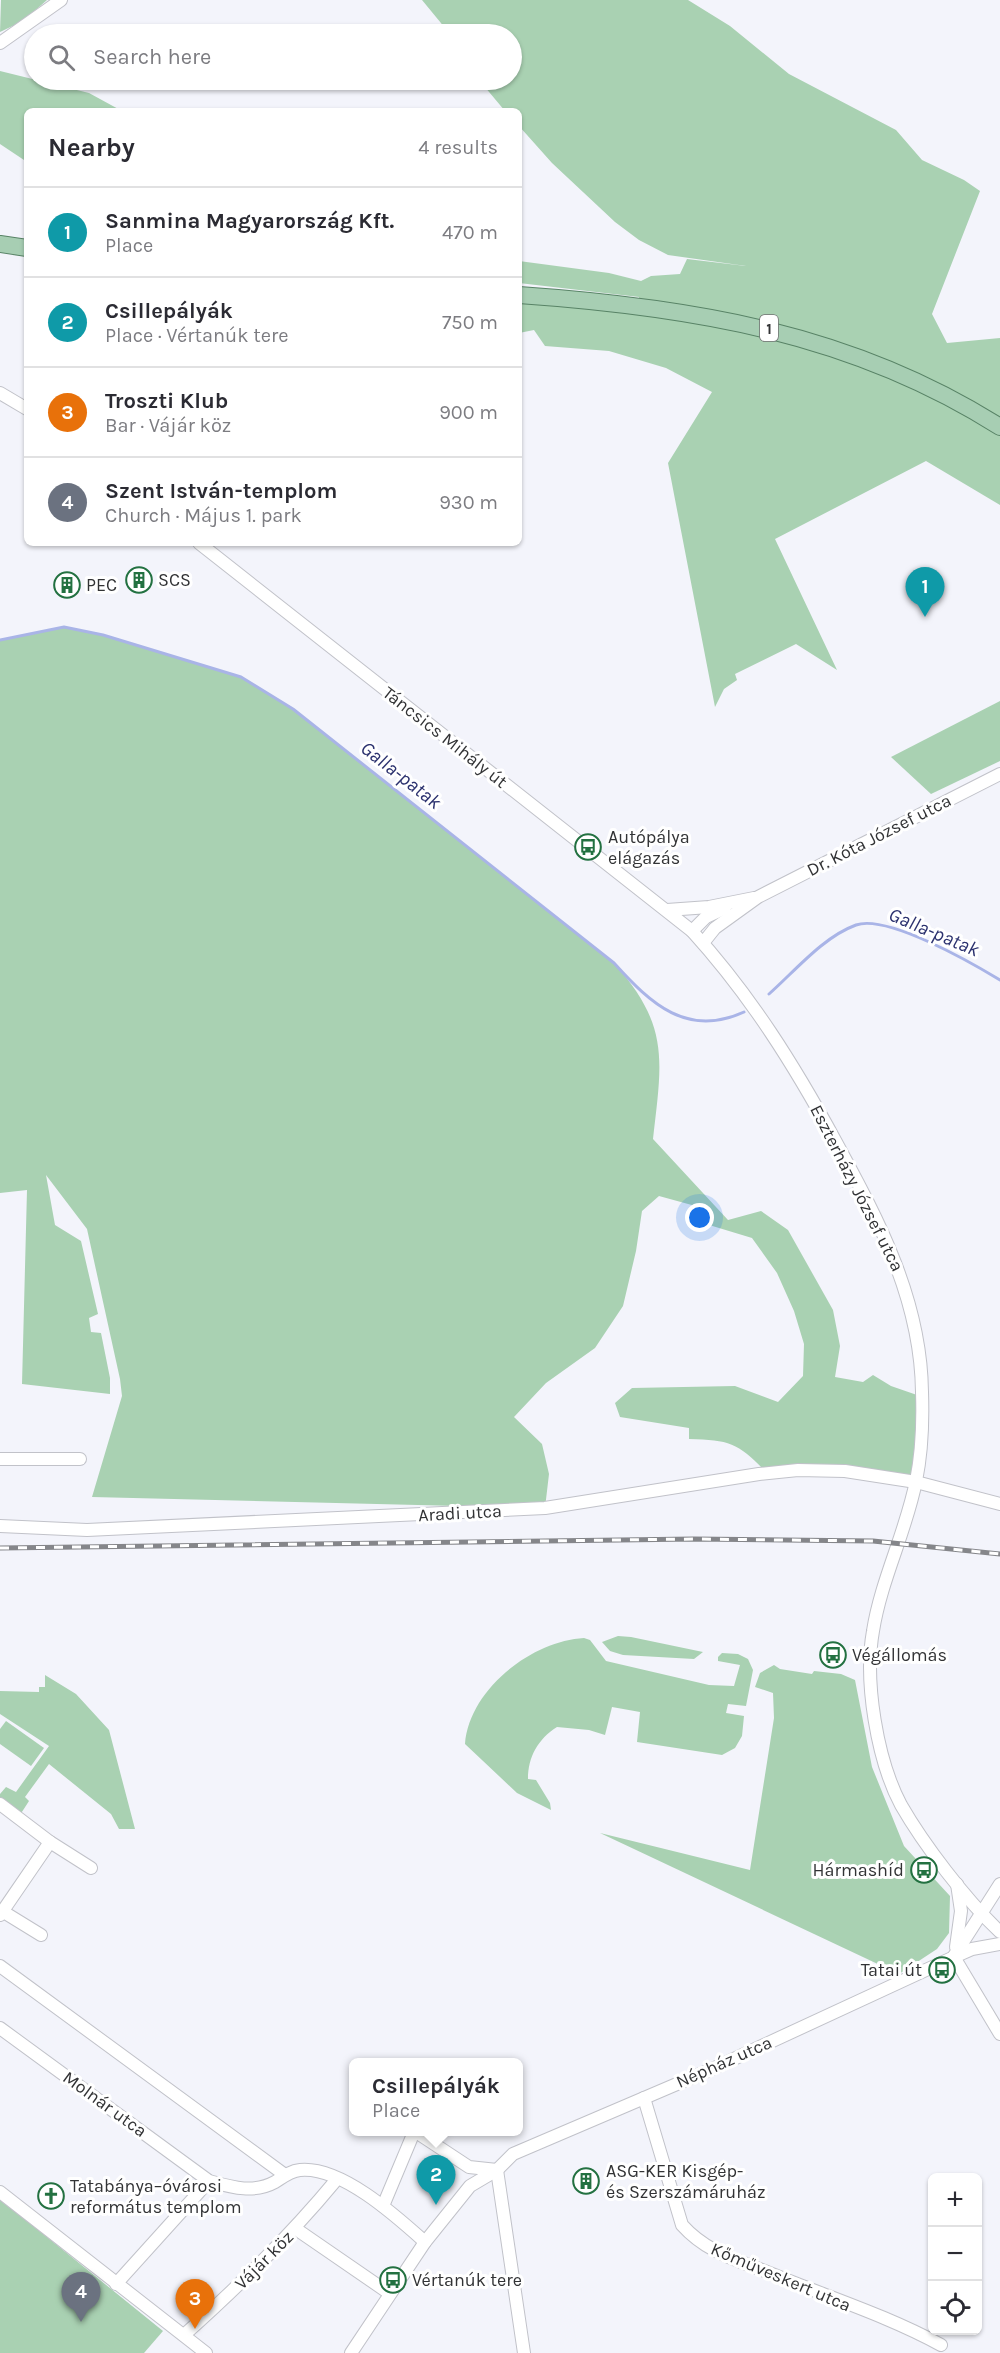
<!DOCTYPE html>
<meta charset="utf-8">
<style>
:root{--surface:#fff;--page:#f7f7f7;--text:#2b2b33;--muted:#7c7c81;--line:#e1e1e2;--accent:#db2777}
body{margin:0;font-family:Karla,sans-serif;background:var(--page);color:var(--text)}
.controls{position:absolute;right:18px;bottom:18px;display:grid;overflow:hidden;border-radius:9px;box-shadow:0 2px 4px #0004}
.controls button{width:54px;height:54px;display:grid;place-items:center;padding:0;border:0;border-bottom:2px solid var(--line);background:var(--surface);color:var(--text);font:30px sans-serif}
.you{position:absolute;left:700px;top:1218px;width:21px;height:21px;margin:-15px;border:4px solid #fff;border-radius:50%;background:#1a73e8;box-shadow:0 0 0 9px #1a73e833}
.badge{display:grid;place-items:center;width:39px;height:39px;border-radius:50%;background:var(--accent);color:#fff;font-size:20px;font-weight:700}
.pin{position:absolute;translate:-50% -50px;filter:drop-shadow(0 2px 3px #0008)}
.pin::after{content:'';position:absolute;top:32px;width:21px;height:18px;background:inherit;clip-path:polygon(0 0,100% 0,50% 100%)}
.popup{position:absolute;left:349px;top:2058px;width:174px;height:78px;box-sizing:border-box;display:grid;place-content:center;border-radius:9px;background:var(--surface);filter:drop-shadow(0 2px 4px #0005);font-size:20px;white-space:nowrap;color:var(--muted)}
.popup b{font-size:22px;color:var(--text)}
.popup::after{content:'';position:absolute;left:50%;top:100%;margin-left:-12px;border:12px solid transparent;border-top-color:var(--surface)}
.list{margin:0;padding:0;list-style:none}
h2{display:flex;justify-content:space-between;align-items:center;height:78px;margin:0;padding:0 24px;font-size:26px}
h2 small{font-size:20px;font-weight:400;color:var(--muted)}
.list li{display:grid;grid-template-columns:39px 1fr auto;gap:18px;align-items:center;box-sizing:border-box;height:90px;padding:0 24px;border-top:2px solid var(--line)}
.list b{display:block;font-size:22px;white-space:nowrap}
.list p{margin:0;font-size:20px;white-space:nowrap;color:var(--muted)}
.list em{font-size:20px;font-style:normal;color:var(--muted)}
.icon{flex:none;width:33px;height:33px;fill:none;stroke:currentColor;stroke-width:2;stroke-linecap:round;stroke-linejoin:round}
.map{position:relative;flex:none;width:1000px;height:2353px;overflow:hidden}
.search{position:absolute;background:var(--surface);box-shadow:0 2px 4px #0004;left:24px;top:24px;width:498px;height:66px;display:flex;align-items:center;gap:15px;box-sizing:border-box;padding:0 21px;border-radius:33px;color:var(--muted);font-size:22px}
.panel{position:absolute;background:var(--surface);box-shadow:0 2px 4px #0004;left:24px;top:108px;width:498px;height:438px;border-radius:9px}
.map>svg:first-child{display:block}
.green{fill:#a9d1b2}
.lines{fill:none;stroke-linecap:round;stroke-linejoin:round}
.stream{stroke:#a9b4e7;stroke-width:3}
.minor-casing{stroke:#c1c2c9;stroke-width:14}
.major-casing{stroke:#588366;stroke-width:18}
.minor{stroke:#fff;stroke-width:12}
.major{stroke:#a7ceb3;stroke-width:16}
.rail-casing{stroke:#85868a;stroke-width:5}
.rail{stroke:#fff;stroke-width:3;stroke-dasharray:9;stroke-linecap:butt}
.labels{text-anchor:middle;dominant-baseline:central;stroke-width:6;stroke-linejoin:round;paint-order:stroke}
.shield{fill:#fff;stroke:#707072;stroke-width:1.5}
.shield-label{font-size:16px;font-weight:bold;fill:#323335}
.poi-label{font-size:18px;fill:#323335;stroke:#fff;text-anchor:start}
.street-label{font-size:18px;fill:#323335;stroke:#fff}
.water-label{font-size:20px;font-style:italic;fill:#2c326f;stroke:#fff}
</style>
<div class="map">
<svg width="1000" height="2353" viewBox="0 0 1000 2353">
<rect width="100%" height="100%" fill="#f3f4fb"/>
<!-- green -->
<g class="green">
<polygon points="1,0 47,0 23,21 0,32"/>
<polygon points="422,0 688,0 730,26 789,74 896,130 922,160 964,180 980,191 932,314 947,343 1000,338 1000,505 926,461 775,539 837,670 796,644 735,674 737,680 724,689 715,707 668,463 712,392 666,368 609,351 545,346 534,330 519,333 519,297 639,305 639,297 519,283 519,261 609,273 641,281 651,276 680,274 687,259 746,266 668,255 639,240 615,222 552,163 519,126 519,111 505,111 479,80 512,80 512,34 450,34"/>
<polygon points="0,71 89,93 122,111 27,111 27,162 0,144"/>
<path d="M64 627 103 635 241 677 293 709 614 963C670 1026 662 1060 653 1139L728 1220 761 1211 788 1230 833 1310 840 1346 835 1377 863 1382 873 1375 891 1386 917 1395 916 1482 845 1471 767 1473C738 1443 731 1440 689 1439V1428L620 1417 615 1403 632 1388 735 1386 778 1402 803 1376 804 1344 794 1311 777 1273 752 1238 696 1221 699 1207 659 1196 642 1211 636 1251 623 1306 595 1348 546 1383 514 1417 542 1444 549 1474 545 1508 92 1497 122 1396 120 1379 87 1229 46 1175 55 1225 81 1241 98 1314 89 1318 91 1332 101 1333 110 1378V1394L22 1384 27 1190 0 1193V640Z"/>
<polygon points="1000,701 1000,761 931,794 891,757"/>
<polygon points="631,1637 703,1652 694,1659 623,1655 610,1651 602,1642 618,1636"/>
<path d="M584 1638 590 1640 606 1661 709 1685 734 1686 740 1665 718 1661V1657L722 1653 738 1654 748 1659 753 1670 746 1706 728 1704 726 1713 744 1716 742 1736 735 1748 722 1755 637 1742 640 1712 612 1707 605 1735 589 1730 557 1727C538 1739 528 1757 528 1779L536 1780 550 1803 551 1810 517 1793 465 1744C469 1690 531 1641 584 1638Z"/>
<polygon points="774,1665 780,1669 812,1674 814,1671 841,1674 855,1680 872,1767 904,1846 950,1896 949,1933 937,1949 899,1974 600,1833 750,1870 774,1718 773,1693 755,1687 760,1673"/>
<polygon points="45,1675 76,1694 109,1730 135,1829 119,1829 111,1814 49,1764 25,1797 29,1801 18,1818 0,1803 0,1794 6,1787 16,1792 49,1746 0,1714 0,1691 39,1692 39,1687 45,1687"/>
<polygon points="6,1721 44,1748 31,1766 0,1744 0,1729"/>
<polygon points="0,2199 163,2331 144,2353 0,2353"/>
</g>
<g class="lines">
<!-- stream -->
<g class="stream">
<path d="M0 640 64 627 103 635 241 677 293 709 614 963C651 1004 687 1038 744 1012"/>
<path d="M769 994C795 971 823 937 856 925 887 914 972 963 1000 980"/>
</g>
<!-- minor casing -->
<g class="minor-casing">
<g id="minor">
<polyline points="0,43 61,0"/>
<polyline points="0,393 27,409"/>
<path d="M199 543 692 931C751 996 794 1065 836 1142 879 1221 921 1300 922 1392 923 1421 922 1452 916 1481 906 1532 881 1580 873 1631 864 1681 877 1760 901 1805 924 1845 966 1900 1000 1932"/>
<polyline points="667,910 709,907 754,898"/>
<polyline points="692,931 706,917 725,908"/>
<polyline points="703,943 715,928 758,897 1000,774"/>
<polyline points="0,1459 80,1459"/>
<polyline points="0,1526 87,1530 545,1508 759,1474 798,1470 845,1471 916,1482 1000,1504"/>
<polyline points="0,1804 50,1842 91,1868"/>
<polyline points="2,1911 41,1935"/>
<polyline points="0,1915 50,1842"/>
<polyline points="956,1947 961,1911 957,1884"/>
<polyline points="954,1956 1000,1884"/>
<polyline points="954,1957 1000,2034"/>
<polyline points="0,1966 285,2175"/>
<path d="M0 2028 209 2181C231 2187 253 2194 275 2182 283 2177 290 2171 300 2170 341 2166 396 2216 425 2242"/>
<path d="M644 2098 682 2225C707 2253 738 2260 772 2274 828 2297 888 2316 941 2345"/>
<polyline points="416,2132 469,2167 497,2170"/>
<polyline points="497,2170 524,2353"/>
<polyline points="0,2192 206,2353"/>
<polyline points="383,2206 414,2132"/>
<polyline points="296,2229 389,2293"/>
<polyline points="116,2284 209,2181"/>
<path d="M184 2335C239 2286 290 2236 337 2179"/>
<polyline points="351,2353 425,2242 470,2186 497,2170 513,2154 712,2069 954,1957 972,1949 1000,1944"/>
</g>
</g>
<!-- major casing -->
<g class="major-casing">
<g id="major">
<polyline points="0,244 27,248"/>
<path d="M519 295C691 307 852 333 1000 427"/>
</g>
</g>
<!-- minor -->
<use href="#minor" class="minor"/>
<!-- major -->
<use href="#major" class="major"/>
<!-- rail casing -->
<g class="rail-casing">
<polyline id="rail" points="0,1548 694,1539 873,1541 1000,1554"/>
</g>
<!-- rail -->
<use href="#rail" class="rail"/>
</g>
<!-- icons -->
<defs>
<g id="building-ring" transform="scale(1.35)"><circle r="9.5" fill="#fff" stroke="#237141" stroke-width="1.5"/><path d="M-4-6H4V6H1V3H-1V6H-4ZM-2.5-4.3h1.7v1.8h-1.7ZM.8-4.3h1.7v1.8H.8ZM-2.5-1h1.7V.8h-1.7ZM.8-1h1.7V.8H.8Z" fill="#237141"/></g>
<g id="bus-ring" transform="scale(1.35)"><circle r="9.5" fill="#fff" stroke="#237141" stroke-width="1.5"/><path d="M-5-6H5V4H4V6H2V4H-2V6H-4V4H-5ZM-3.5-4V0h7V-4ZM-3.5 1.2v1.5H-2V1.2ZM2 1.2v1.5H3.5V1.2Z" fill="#237141"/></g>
<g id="church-ring" transform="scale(1.35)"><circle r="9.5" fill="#fff" stroke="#237141" stroke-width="1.5"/><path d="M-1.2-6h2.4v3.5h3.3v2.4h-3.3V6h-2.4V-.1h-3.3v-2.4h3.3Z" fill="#237141"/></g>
</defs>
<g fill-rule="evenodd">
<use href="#building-ring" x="139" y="580"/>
<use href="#building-ring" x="67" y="585"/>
<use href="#bus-ring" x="588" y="847"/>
<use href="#bus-ring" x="833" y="1655"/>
<use href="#bus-ring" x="924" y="1870"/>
<use href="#bus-ring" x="942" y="1970"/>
<use href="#building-ring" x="586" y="2181"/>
<use href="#church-ring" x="51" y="2196"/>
<use href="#bus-ring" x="393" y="2280"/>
</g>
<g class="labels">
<!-- shield labels -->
<rect class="shield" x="760" y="315" width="18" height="26" rx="4.5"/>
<g class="shield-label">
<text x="769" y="328">1</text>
</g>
<!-- poi labels -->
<g class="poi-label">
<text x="158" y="580">SCS</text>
<text x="86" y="585">PEC</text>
<text x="608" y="837">Autópálya<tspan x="608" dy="21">elágazás</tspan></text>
<text x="852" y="1655">Végállomás</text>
<text x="904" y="1870" text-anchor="end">Hármashíd</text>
<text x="922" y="1970" text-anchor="end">Tatai út</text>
<text x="606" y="2171">ASG-KER Kisgép-<tspan x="606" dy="21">és Szerszámáruház</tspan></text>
<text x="70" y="2186">Tatabánya–óvárosi<tspan x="70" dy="21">református templom</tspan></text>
<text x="412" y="2280">Vértanúk tere</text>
</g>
<!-- street labels -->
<g class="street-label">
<text transform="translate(445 737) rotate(38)">Táncsics Mihály út</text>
<text transform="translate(879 835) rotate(-27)">Dr. Kóta József utca</text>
<text transform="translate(857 1188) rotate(63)">Eszterházy József utca</text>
<text transform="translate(460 1513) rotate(-3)">Aradi utca</text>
<text transform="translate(724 2062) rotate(-24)">Népház utca</text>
<text transform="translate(105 2104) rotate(36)">Molnár utca</text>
<text transform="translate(264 2260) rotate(-45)">Vájár köz</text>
<text transform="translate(781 2277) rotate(23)">Kőműveskert utca</text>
</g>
<!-- water labels -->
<g class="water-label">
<text transform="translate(401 775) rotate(38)">Galla-patak</text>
<text transform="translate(934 932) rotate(23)">Galla-patak</text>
</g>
</g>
</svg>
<div class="controls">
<button>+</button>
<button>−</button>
<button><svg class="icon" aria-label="locate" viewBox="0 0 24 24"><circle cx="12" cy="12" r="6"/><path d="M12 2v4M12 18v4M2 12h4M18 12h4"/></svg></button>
</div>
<div class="you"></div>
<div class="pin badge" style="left:925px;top:617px;background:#0f9aa8">1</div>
<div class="pin badge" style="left:436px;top:2205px;background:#0f9aa8">2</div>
<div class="popup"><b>Csillepályák</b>Place</div>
<div class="pin badge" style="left:195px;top:2329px;background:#e8710a">3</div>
<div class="pin badge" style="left:81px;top:2322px;background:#6b7280">4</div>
<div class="search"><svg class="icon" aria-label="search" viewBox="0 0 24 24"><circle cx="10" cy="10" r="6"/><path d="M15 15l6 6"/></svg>Search here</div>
<section class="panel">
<h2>Nearby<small>4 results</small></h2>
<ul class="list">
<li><span class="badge" style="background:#0f9aa8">1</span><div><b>Sanmina Magyarország Kft.</b><p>Place</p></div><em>470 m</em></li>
<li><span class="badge" style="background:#0f9aa8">2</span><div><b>Csillepályák</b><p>Place · Vértanúk tere</p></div><em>750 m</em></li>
<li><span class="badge" style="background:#e8710a">3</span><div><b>Troszti Klub</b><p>Bar · Vájár köz</p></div><em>900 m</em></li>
<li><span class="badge" style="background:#6b7280">4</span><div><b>Szent István-templom</b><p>Church · Május 1. park</p></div><em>930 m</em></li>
</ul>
</section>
</div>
